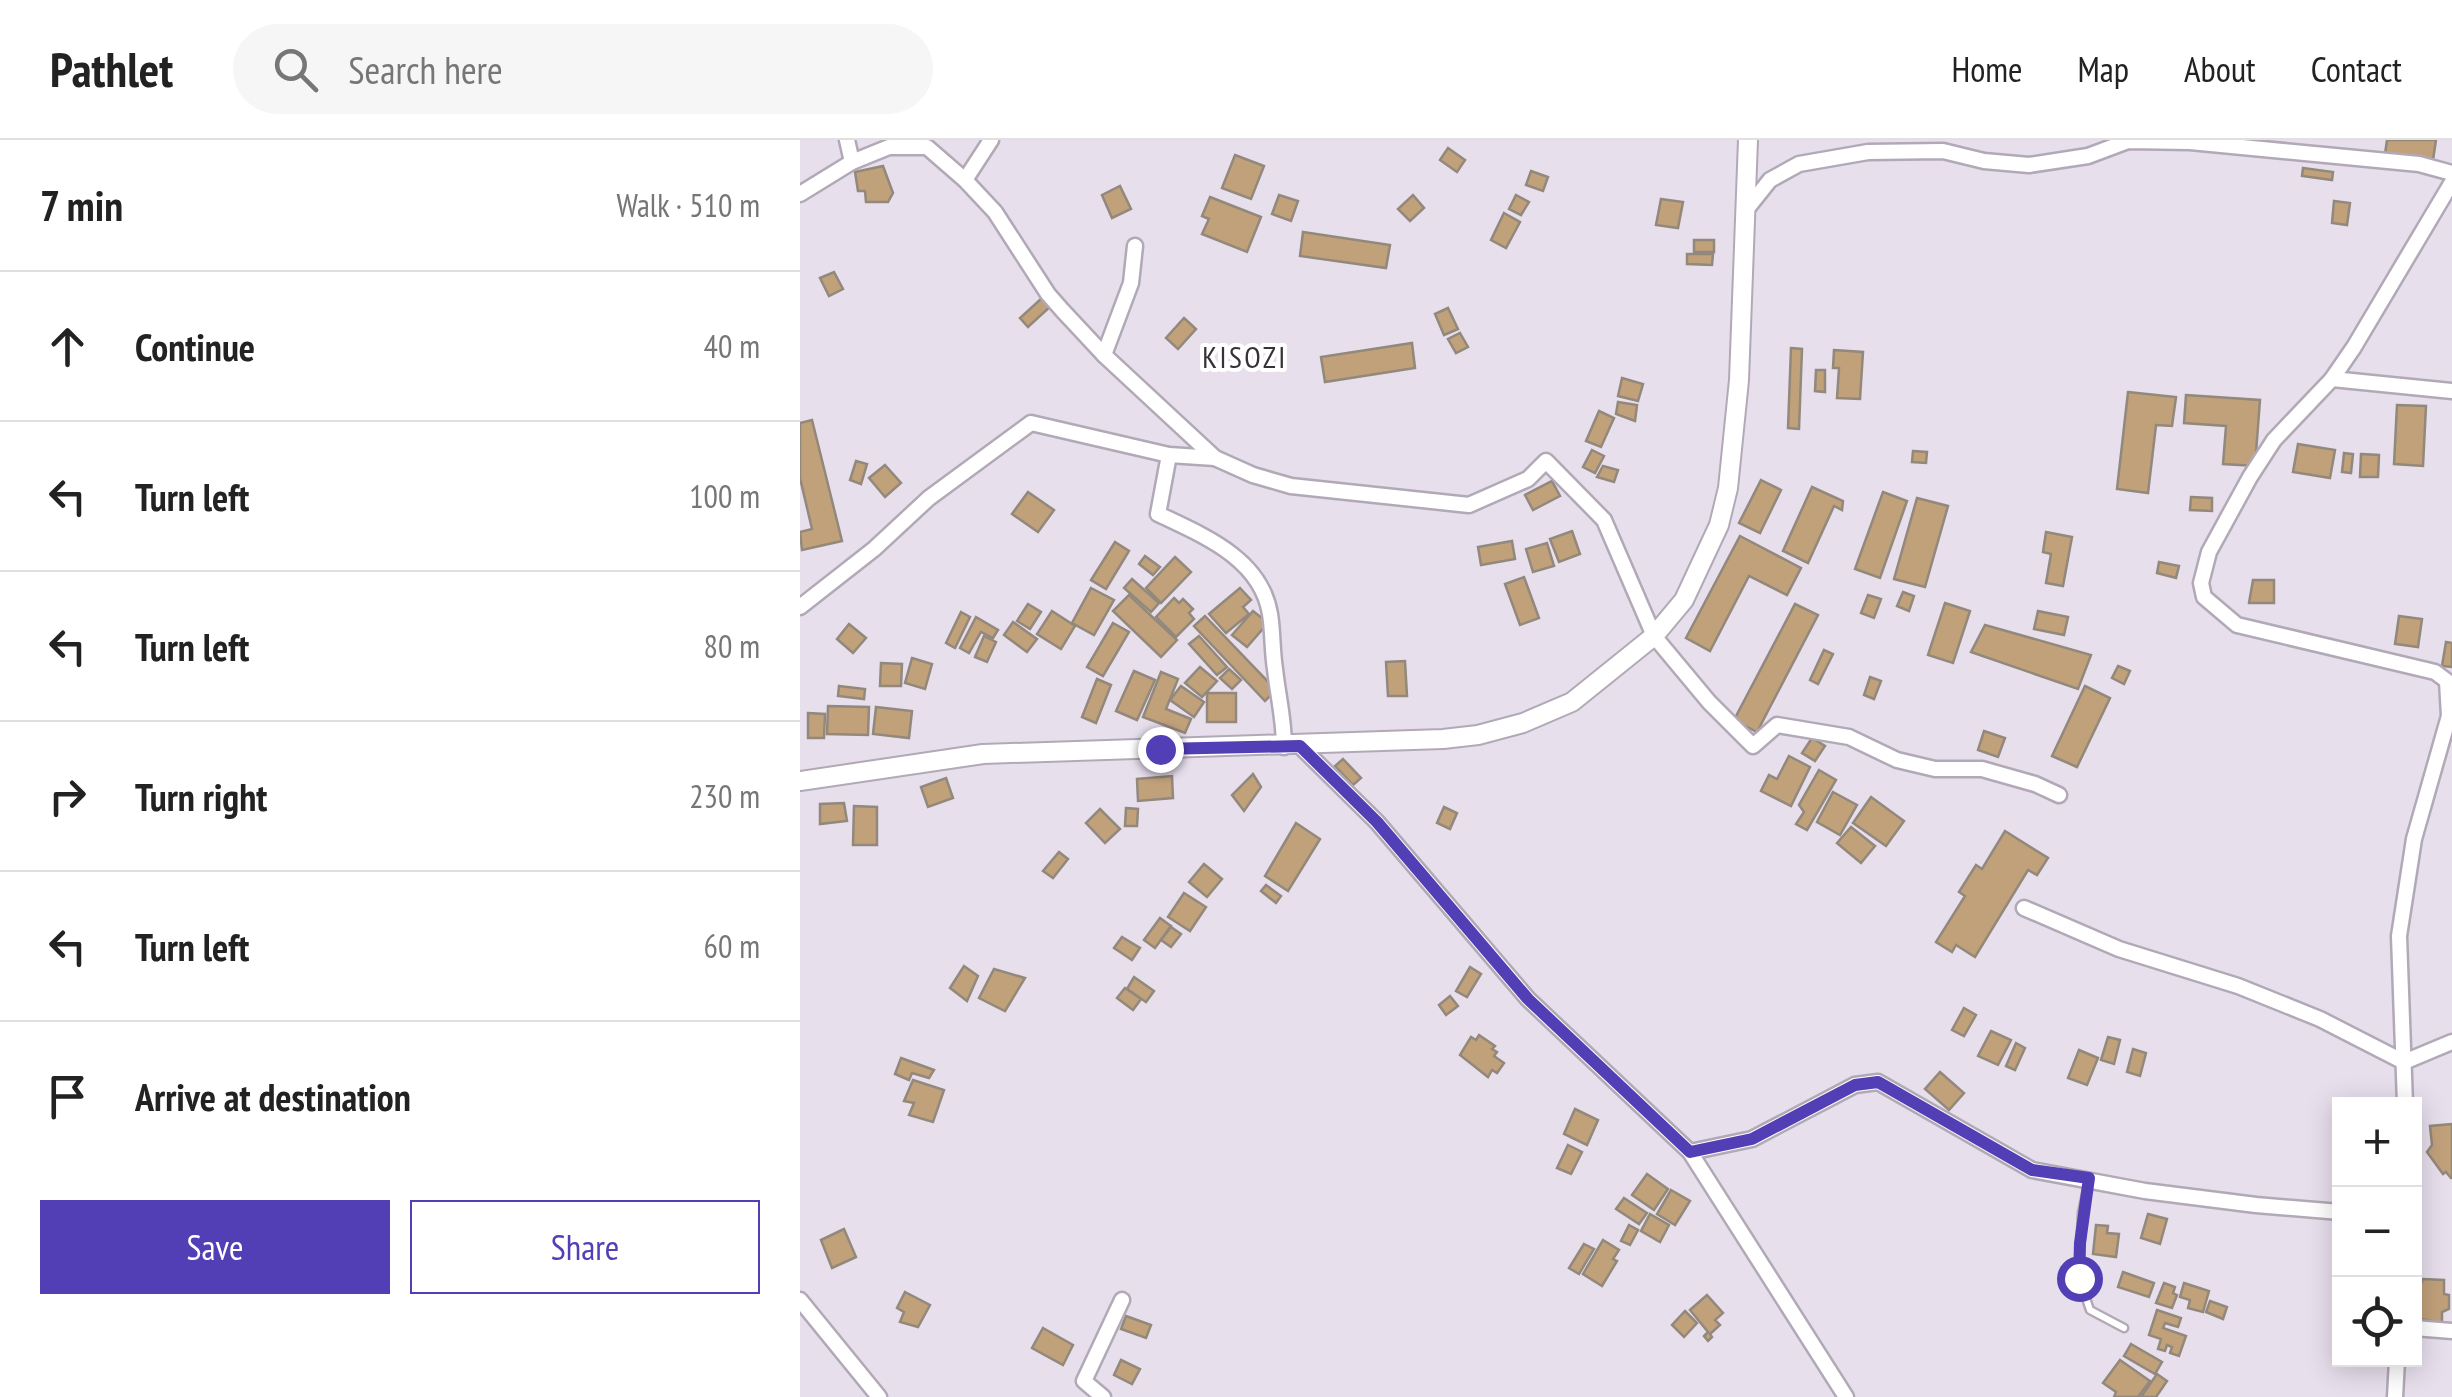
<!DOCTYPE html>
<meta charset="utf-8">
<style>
:root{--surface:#fff;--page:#f6f6f6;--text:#222;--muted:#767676;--line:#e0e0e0;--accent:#523fb6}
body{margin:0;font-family:"PT Sans Narrow",sans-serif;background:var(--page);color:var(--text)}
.controls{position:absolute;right:30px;bottom:30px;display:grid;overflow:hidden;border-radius:0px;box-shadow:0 5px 25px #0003}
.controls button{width:90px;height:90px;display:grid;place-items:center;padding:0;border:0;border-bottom:2px solid var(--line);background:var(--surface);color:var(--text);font:50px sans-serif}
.stop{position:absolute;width:30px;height:30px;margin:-22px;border:8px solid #523fb6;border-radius:50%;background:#fff}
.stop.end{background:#523fb6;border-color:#fff;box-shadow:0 2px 10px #0008}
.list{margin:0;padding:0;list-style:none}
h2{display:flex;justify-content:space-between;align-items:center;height:130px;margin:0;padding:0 40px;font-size:42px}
h2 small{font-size:32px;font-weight:400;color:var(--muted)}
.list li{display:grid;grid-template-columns:65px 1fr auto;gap:30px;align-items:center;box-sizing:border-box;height:150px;padding:0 40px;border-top:2px solid var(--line)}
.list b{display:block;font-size:38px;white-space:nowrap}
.list em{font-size:32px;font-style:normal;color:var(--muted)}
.actions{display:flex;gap:20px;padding:30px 40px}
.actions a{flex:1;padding:22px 0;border:2px solid var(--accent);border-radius:0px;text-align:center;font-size:35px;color:var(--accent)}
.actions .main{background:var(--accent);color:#fff}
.icon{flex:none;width:55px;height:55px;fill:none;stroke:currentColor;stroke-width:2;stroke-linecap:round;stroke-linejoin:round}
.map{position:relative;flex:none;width:1652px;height:1257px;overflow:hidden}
header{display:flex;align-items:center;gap:60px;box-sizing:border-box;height:140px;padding:0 50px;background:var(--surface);border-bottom:2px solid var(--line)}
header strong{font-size:48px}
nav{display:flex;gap:55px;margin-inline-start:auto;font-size:35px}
.search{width:700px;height:90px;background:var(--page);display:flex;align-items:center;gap:25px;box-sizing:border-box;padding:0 35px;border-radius:55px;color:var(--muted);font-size:38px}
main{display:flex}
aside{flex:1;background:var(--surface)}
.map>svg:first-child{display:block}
.building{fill:#c1a17a;stroke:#92887c;stroke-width:2.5}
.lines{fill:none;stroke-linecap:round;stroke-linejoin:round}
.service-casing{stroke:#b2a9b6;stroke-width:11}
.minor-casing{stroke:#b2a9b6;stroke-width:19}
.tertiary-casing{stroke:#b2a9b6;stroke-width:22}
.service{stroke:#fff;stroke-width:6}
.minor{stroke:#fff;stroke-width:14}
.tertiary{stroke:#fff;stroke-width:18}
.route{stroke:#523fb6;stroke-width:12}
.labels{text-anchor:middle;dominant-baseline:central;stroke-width:8;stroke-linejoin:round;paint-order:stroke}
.quarter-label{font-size:30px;letter-spacing:2.5px;fill:#363237;stroke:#fff}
</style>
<header>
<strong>Pathlet</strong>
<div class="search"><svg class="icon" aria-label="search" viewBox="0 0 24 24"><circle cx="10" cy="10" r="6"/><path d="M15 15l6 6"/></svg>Search here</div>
<nav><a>Home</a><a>Map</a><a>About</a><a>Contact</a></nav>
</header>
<main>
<aside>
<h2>7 min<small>Walk · 510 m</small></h2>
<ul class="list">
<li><svg class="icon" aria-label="ahead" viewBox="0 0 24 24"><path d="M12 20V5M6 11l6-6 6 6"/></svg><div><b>Continue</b></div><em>40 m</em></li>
<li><svg class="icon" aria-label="left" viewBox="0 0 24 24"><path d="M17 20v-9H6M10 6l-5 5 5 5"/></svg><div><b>Turn left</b></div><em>100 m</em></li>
<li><svg class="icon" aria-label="left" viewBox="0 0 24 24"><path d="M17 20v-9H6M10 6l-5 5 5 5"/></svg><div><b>Turn left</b></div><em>80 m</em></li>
<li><svg class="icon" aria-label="right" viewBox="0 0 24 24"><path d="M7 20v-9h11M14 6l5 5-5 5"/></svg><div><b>Turn right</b></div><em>230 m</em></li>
<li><svg class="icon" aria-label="left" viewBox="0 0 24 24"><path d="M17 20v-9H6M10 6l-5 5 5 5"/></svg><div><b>Turn left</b></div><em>60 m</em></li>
<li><svg class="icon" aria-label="arrive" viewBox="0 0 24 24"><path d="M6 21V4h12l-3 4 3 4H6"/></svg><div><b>Arrive at destination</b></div></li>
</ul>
<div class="actions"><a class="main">Save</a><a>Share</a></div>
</aside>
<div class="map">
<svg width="1652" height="1257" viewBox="0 0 1652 1257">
<rect width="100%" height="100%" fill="#e8dfed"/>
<!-- building -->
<g class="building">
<polygon points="1587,0 1636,0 1633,20 1585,14"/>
<polygon points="648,8 665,20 657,32 640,20"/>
<polygon points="435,15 464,26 451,59 422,48"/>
<polygon points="83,26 93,53 88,62 66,62 65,51 58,51 55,32"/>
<polygon points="1503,28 1533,32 1532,40 1502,36"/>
<polygon points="731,31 748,37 743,51 726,45"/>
<polygon points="320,46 331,69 312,78 302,55"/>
<polygon points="479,55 498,61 491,81 472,74"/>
<polygon points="613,55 624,68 610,81 598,69"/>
<polygon points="716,55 729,62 721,75 709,69"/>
<polygon points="410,57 461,77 447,112 402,94 409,79 402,76"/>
<polygon points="861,59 883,62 878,88 856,85"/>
<polygon points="1534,61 1550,63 1547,85 1532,83"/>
<polygon points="704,73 720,82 706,108 691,100"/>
<polygon points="503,92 590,105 586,128 500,116"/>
<rect x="894" y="100" width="20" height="12"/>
<polygon points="887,114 913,114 912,125 887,124"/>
<polygon points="34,132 43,149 29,156 20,138"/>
<polygon points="243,157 251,166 228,187 220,178"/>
<polygon points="648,168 658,189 644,195 635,174"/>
<polygon points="384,178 396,189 378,209 366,198"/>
<polygon points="660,193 668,207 656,213 648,199"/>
<polygon points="612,203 615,228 525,242 521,217"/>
<polygon points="991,208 1002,209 999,289 988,288"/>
<polygon points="1034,210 1063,212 1060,259 1037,258 1039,228 1033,228"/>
<polygon points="1016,230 1025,230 1025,252 1015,251"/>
<polygon points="822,238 843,244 838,261 818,256"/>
<polygon points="1328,252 1376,257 1372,286 1356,285 1348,353 1317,349"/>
<polygon points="1386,255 1460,260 1455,326 1423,324 1426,286 1384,283"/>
<polygon points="818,262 837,265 835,281 816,274"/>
<polygon points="1597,265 1626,266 1623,326 1594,324"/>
<polygon points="799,271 814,278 801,307 786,301"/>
<polygon points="12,280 42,401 2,410 0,392 12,389 0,338 0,283"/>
<polygon points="1498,304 1535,310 1530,338 1493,332"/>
<polygon points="792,310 804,316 795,333 783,327"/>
<polygon points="1113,311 1127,312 1126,323 1112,322"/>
<polygon points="1544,313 1553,314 1551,333 1542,332"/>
<polygon points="1561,314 1579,315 1578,337 1560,337"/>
<polygon points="56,321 67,324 61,344 50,340"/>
<polygon points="85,325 101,343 85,357 69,338"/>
<polygon points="803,326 818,330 814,342 797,337"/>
<polygon points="961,340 981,350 960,393 939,383"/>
<polygon points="752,341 760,356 733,370 725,355"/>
<polygon points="1012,347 1043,361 1042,370 1034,366 1008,423 983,411"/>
<polygon points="228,352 254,370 238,392 212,374"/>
<polygon points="1083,352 1107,361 1080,438 1055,429"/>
<polygon points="1391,357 1412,358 1412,371 1390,370"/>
<polygon points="1117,358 1148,366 1125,447 1094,439"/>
<polygon points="772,391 780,414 759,422 750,399"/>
<polygon points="1246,392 1272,397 1263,446 1246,443 1251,414 1243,412"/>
<polygon points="940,396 1001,428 987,455 949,436 910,511 886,498"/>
<polygon points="712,401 715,419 681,425 678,407"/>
<polygon points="315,402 329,411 306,449 291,440"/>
<polygon points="747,403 754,426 733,432 726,409"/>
<polygon points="345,416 360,427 353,435 339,424"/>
<polygon points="375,417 391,432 361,463 346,448"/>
<polygon points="1359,422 1379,426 1376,438 1357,433"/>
<polygon points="724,437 739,478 720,485 705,444"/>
<polygon points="332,439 359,463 351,472 324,448"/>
<polygon points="1453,440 1474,440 1474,463 1449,463"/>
<polygon points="291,448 314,460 294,495 272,483"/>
<polygon points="440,448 451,460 443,467 449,474 426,493 409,474"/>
<polygon points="1103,452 1114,456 1109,471 1097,466"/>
<polygon points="329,455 377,500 361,517 313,471"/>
<polygon points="1068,455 1081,459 1074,478 1061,473"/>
<polygon points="374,458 379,463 383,459 393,469 389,473 394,479 376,497 356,477"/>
<polygon points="1145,463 1170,471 1153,523 1128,515"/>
<polygon points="228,464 241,472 230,489 217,481"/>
<polygon points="995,464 1018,475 957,592 934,580"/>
<polygon points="252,471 275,486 261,509 237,494"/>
<polygon points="453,471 468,483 447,507 432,495"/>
<polygon points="1238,471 1268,477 1264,495 1234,489"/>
<polygon points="161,472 170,477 155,508 146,503"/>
<polygon points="405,476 476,550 465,561 394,486"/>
<polygon points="1599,476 1622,479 1618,507 1595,504"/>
<polygon points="176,477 198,490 193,498 181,492 169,513 160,508"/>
<polygon points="213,482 237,499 227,512 204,495"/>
<polygon points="313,483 329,492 303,536 287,527"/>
<polygon points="49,484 66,498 53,513 37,499"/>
<polygon points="1185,485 1291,515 1278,549 1171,512"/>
<polygon points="184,496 196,502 187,522 175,517"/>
<polygon points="399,496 427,527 417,535 389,504"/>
<polygon points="1646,502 1652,503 1652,527 1642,526"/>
<polygon points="1024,510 1033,514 1018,544 1010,540"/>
<polygon points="112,518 132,524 125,549 105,543"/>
<polygon points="605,521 607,556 588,556 586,522"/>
<polygon points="81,523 102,524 101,546 80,546"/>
<polygon points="1318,526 1330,531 1324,544 1312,538"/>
<polygon points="400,527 417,541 402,557 385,543"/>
<polygon points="429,529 441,540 432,549 420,538"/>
<polygon points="334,531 355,540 337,580 316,571"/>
<polygon points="361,532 378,539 366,569 391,579 385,593 343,577"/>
<polygon points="1070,537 1081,541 1074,559 1064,555"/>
<polygon points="297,539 311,545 296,583 282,577"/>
<polygon points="39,546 65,549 64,559 38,556"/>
<polygon points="381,546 404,562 394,577 370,560"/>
<polygon points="1285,546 1310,558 1277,627 1252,616"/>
<rect x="407" y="553" width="29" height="29"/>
<polygon points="28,566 69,567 68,595 27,594"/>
<polygon points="76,567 112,571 109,598 73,594"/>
<polygon points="8,573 25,574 24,598 8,598"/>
<polygon points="1184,591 1205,598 1198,617 1178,610"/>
<polygon points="1012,598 1025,606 1015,621 1002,613"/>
<polygon points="989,616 1010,627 991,666 961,651 969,635 977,639"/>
<polygon points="543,619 561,638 553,645 535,626"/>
<polygon points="1019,630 1036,640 1007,690 996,684 1004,672 999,665"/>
<polygon points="453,634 461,647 444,671 432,655"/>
<polygon points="372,636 373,658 338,661 337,639"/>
<polygon points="146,638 153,658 128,667 121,647"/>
<polygon points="1033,652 1057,665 1040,695 1017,682"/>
<polygon points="1071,657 1104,681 1086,706 1053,683"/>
<polygon points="44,663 47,681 20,684 20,664"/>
<polygon points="54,666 77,667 77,705 53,705"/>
<polygon points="644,667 657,673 650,689 637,683"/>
<polygon points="326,668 338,669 337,686 325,686"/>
<polygon points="300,669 320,689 305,703 286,683"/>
<polygon points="496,683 520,699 488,751 465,736"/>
<polygon points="1051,687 1075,706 1061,723 1037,703"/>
<polygon points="1205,691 1248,718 1237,735 1228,730 1175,817 1156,805 1152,812 1136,802 1165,756 1159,752 1176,725 1182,729"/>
<polygon points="259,712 268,719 253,738 243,731"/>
<polygon points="404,724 422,739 407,757 389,742"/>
<polygon points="466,745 481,756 476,763 461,751"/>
<polygon points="384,753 406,767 390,791 368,777"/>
<polygon points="360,778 371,786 355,808 344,800"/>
<polygon points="371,787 381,794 371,807 361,800"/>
<polygon points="322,797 340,808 332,820 314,808"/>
<polygon points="164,826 178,836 167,861 150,848"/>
<polygon points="670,827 681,834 667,857 656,851"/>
<polygon points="194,829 225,838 205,871 179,858"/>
<polygon points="334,837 354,851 346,862 327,849"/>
<polygon points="325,848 341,859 333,870 317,858"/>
<polygon points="650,856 658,866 646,875 639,865"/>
<polygon points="1164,868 1176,875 1164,896 1152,890"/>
<polygon points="1191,891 1211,900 1198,925 1178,916"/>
<polygon points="679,895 695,906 692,909 697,912 694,916 704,923 697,933 692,930 688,937 660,915 671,897 676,900"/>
<polygon points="1308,897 1320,900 1314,924 1301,920"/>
<polygon points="1216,903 1225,908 1215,930 1206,926"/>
<polygon points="1333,909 1346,913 1340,936 1327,932"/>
<polygon points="1279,910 1298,918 1287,945 1268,938"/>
<polygon points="101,918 134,930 129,938 112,933 109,940 95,934"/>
<polygon points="1140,932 1164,953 1149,970 1125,949"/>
<polygon points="113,940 144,950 133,982 109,975 114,963 104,961"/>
<polygon points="775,969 798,980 787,1005 764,994"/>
<polygon points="1652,984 1652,1038 1651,1038 1646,1032 1643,1034 1627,1012 1632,1005 1630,986"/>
<polygon points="768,1005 782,1012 771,1034 757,1028"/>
<polygon points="847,1034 868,1049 854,1070 832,1055"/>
<polygon points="871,1050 890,1061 875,1085 857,1074"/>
<polygon points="824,1058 847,1073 839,1084 816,1069"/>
<polygon points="850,1074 869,1085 860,1102 841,1091"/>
<polygon points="1348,1074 1367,1079 1360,1104 1341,1098"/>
<polygon points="829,1085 838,1090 830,1105 821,1101"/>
<polygon points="1296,1085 1308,1086 1307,1093 1319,1094 1316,1117 1293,1114"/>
<polygon points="44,1089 56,1117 32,1128 21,1100"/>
<polygon points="803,1100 819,1110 813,1119 817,1121 802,1146 783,1134"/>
<polygon points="784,1104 794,1109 779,1134 769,1128"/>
<polygon points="1323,1132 1354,1143 1349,1157 1318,1147"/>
<polygon points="1622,1139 1644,1140 1644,1154 1649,1155 1649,1169 1642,1172 1642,1183 1621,1179 1621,1182 1614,1182 1614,1142 1622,1142"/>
<polygon points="1364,1143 1375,1147 1373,1153 1377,1155 1372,1168 1356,1163"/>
<polygon points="1384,1143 1409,1151 1403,1172 1388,1168 1390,1160 1380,1157"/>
<polygon points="105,1152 130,1165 118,1187 100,1182 104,1172 97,1168"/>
<polygon points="907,1155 923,1173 915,1180 920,1185 910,1194 912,1197 908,1201 904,1196 908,1192 890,1170"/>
<polygon points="1410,1161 1427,1167 1423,1179 1406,1172"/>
<polygon points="1357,1170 1381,1178 1378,1187 1365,1183 1363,1188 1386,1196 1379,1216 1370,1213 1372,1207 1367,1205 1365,1211 1358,1209 1361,1199 1349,1195"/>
<polygon points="885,1171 897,1183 884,1197 872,1185"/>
<polygon points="326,1176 351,1185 346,1198 321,1189"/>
<polygon points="243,1188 273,1205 263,1225 232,1208"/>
<polygon points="1331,1204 1362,1222 1355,1234 1324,1216"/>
<polygon points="321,1220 340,1229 332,1244 314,1235"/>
<polygon points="1320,1220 1350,1241 1338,1257 1314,1257 1316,1252 1303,1243"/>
<polygon points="1357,1234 1367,1241 1356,1257 1341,1257"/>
</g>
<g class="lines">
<!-- service casing -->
<g class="service-casing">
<polyline id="service" points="1289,1040 1282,1073 1279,1138 1290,1170 1324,1188"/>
</g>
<!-- minor casing -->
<g class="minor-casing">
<g id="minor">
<polyline points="47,0 52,22"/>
<polyline points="165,40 191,0"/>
<polyline points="0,54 52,22 89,7 127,7 165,40 195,72 248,154 262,170 304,215 415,318 453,335 491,346 669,365 728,339 746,321 804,380 854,496 909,562 953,606 977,585 1049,597 1097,620 1135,629 1182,629 1235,644 1259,655"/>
<polyline points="946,70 970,40 999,24 1068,12 1143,11 1184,21 1229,25 1288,16 1328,1 1390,2 1619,24 1652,33"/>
<polyline points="304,215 331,143 335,106"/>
<polyline points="1532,239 1652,251"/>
<path d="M369 315 358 374C402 395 461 418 470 474 473 492 472 511 475 529 478 557 484 578 484 607"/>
<polyline points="0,467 74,409 129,358 231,283 369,315 415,318"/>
<polyline points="500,606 577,682 728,859 890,1012 1046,1257"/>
<polyline points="1224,768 1319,809 1438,846 1520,879 1604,922 1652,902"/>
<polyline points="1605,964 1599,796 1614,699 1649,576 1647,541 1635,532 1437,485 1404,457 1401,443 1409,412 1450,337 1474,300 1532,239 1554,207 1652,42"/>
<polyline points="890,1012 952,999 1055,945 1078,942 1232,1030 1345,1051 1456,1065 1540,1072"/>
<polyline points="0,1160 79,1257"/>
<polyline points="1614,1188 1652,1191"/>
<polyline points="303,1257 284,1241 322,1160"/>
<polyline points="1595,1257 1597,1220"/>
</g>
</g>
<!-- tertiary casing -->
<g class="tertiary-casing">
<polyline id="tertiary" points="0,641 183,614 643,599 678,595 723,583 772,562 854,496 884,460 919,385 928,348 939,240 948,0"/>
</g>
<!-- service -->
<use href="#service" class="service"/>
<!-- minor -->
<use href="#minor" class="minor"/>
<!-- tertiary -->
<use href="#tertiary" class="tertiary"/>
</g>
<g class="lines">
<!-- route -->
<polyline class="route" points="360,609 500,606 577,682 728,859 890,1012 952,999 1055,945 1078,942 1232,1030 1289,1038 1280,1103 1279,1138"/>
</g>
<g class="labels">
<!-- quarter labels -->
<g class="quarter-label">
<text x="445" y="216">KISOZI</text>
</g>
</g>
</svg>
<div class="controls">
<button>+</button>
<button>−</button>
<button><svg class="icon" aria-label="locate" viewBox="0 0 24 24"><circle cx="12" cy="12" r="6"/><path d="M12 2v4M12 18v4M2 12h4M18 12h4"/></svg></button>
</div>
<div class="stop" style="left:1279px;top:1138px"></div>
<div class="stop end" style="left:360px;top:609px"></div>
</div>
</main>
